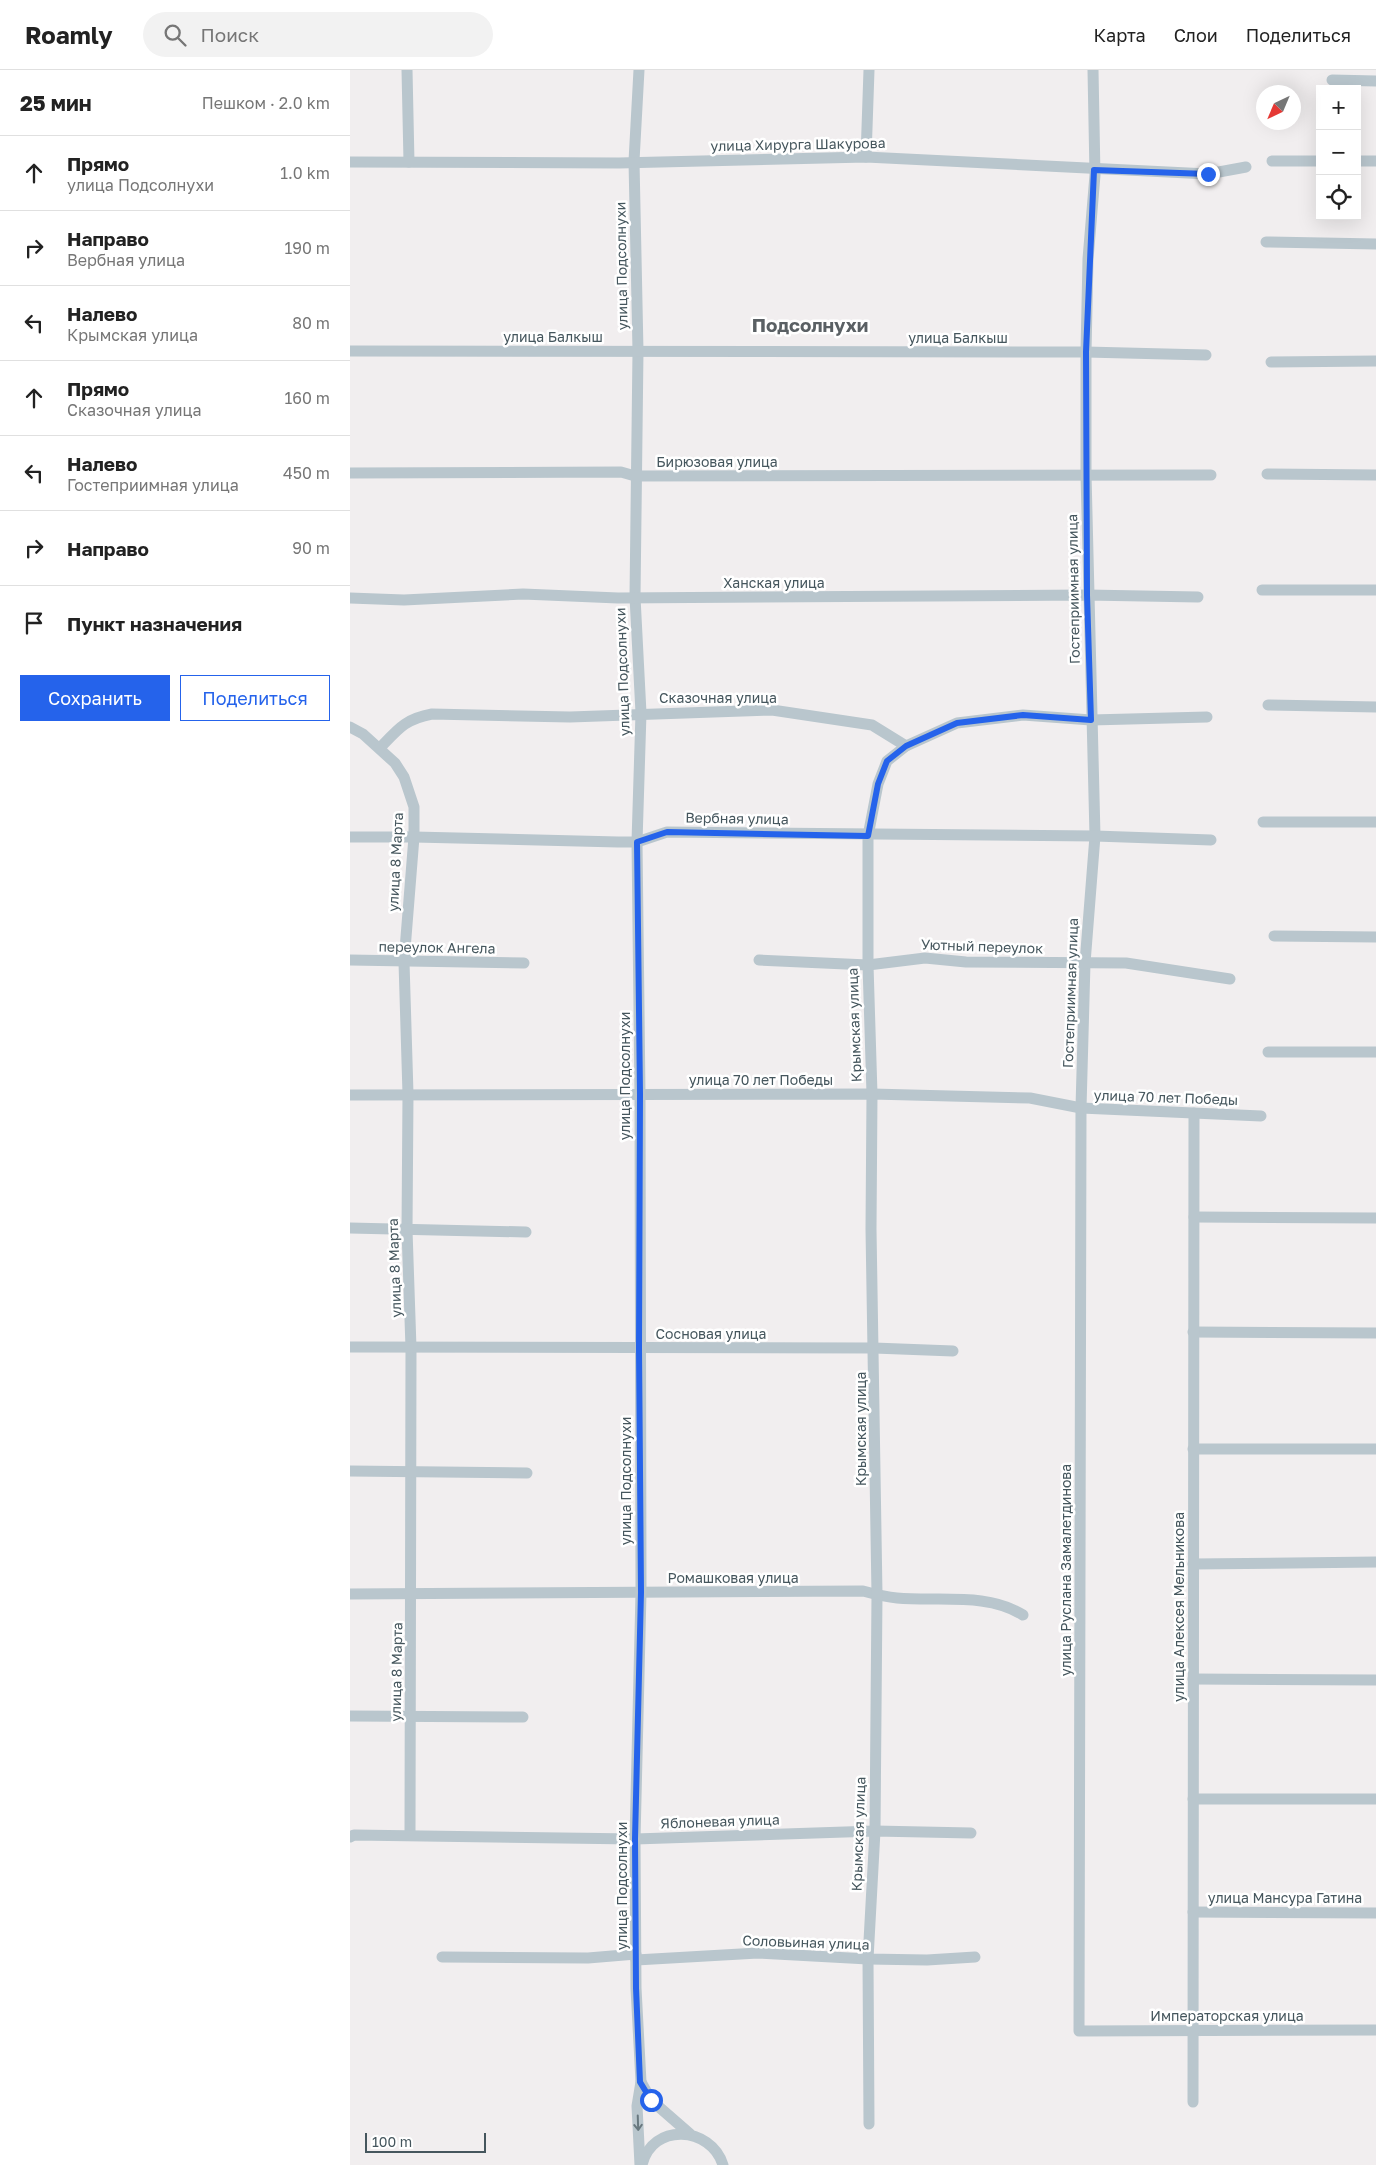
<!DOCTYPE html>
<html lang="ru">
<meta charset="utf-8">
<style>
:root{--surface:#fff;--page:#f2f2f2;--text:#222;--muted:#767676;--line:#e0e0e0;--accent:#2563eb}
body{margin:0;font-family:"Golos Text",sans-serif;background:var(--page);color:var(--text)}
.controls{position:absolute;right:15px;top:15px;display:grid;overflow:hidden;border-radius:0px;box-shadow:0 5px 20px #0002}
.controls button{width:45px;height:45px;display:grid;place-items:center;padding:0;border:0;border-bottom:1px solid var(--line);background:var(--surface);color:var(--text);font:25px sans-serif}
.compass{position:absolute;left:906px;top:15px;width:45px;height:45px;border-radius:50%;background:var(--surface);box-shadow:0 5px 20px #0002;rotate:224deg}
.scale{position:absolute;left:15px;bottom:12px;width:121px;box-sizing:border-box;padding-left:5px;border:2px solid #45565d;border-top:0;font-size:14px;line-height:18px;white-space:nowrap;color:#45565d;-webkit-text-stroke:4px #fff;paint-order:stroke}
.stop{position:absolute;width:15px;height:15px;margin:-11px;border:4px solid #2563eb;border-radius:50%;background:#fff}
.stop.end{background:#2563eb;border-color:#fff;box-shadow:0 1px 5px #0008}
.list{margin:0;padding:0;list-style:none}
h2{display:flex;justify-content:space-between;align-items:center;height:65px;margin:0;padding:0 20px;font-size:21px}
h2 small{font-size:16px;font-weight:400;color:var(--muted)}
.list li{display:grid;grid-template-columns:32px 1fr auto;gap:15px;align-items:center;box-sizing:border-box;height:75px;padding:0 20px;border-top:1px solid var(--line)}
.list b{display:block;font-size:19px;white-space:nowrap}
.list p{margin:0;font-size:16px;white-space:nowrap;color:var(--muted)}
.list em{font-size:16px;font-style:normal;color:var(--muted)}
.actions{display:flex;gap:10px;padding:15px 20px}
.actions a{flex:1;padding:11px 0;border:1px solid var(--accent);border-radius:0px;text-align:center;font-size:18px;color:var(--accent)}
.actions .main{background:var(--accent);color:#fff}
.icon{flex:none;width:28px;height:28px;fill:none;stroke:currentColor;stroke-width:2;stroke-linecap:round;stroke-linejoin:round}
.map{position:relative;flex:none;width:1026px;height:2095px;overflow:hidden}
header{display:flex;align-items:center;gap:30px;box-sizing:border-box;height:70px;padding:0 25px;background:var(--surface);border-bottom:1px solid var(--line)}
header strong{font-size:24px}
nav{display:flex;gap:28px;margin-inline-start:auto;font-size:18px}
.search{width:350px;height:45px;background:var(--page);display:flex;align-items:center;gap:12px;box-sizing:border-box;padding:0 18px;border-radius:28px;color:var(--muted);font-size:19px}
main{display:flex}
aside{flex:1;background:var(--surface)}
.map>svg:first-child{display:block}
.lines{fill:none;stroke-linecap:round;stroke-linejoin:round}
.minor{stroke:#b9c6cd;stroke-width:11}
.oneway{stroke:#68787f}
.route{stroke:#2563eb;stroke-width:6}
.labels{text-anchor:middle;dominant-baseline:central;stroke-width:5;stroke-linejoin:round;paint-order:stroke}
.street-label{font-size:14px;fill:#45565d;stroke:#fff}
.district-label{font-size:19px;font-weight:bold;fill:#5a6064;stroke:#fff}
</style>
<header>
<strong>Roamly</strong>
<div class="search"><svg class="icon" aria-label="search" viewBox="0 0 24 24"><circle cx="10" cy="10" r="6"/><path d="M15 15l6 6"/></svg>Поиск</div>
<nav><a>Карта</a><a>Слои</a><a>Поделиться</a></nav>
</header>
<main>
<aside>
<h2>25 мин<small>Пешком · 2.0 km</small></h2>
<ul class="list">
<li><svg class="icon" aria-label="ahead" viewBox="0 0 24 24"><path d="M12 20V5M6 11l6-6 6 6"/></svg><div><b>Прямо</b><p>улица Подсолнухи</p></div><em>1.0 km</em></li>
<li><svg class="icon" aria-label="right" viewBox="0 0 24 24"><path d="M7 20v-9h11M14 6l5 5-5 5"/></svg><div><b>Направо</b><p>Вербная улица</p></div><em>190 m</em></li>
<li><svg class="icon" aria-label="left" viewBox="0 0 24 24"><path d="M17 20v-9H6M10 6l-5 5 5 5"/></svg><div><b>Налево</b><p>Крымская улица</p></div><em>80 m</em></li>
<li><svg class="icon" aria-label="ahead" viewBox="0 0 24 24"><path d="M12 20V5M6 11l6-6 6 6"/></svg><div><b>Прямо</b><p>Сказочная улица</p></div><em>160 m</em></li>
<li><svg class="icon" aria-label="left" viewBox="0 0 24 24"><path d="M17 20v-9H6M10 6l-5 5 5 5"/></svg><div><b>Налево</b><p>Гостеприимная улица</p></div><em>450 m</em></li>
<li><svg class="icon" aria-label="right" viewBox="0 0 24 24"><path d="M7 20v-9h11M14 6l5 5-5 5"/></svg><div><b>Направо</b></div><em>90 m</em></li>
<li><svg class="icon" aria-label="arrive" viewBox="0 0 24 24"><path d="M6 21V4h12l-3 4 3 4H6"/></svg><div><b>Пункт назначения</b></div></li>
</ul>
<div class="actions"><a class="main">Сохранить</a><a>Поделиться</a></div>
</aside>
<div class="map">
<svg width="1026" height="2095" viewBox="0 0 1026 2095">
<rect width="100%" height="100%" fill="#f1eeef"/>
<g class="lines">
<!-- minor -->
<g class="minor">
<polyline points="57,0 59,92"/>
<polyline points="289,0 284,91 288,281 285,527 291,643 287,772 290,1024 291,1523 285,1769 286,1918 291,2012 287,2036 290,2095"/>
<polyline points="743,0 745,105 738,189 736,282 736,404 745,766 735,893 731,1038 729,1961 1026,1960"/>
<polyline points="982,10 1026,11"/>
<polyline points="516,87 519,0"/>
<polyline points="922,91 970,91"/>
<polyline points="1007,91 1026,91"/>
<polyline points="0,92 269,93 516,87 858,104 896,97"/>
<polyline points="916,172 1026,174"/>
<polyline points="0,281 736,282 856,285"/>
<polyline points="921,292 1026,291"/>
<polyline points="0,403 271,402 285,406 861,405"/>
<polyline points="917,404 1026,405"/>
<polyline points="912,520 1026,520"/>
<polyline points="0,528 54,530 173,524 268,528 737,525 848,527"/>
<polyline points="918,635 1026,637"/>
<polyline points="0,657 13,664 45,693 54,707 64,737 64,767 54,892 58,1024 57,1160 61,1278 60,1765"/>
<path d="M30 678C48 659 55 649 82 644L220 647 422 640 522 655 556 676"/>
<polyline points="913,752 1026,752"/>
<polyline points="0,767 64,767 268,772 287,772 317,762 745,766 861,770"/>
<polyline points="924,866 1026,867"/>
<polyline points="0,890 174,893"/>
<polyline points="409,890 518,895 575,888 616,892 776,893 880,909"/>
<polyline points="918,982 1026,982"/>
<polyline points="0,1025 522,1024 680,1028 731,1038 911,1046"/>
<polyline points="844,1147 1026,1148"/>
<polyline points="0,1158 176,1162"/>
<polyline points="843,1262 1026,1263"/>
<polyline points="0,1277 524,1278 603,1281"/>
<polyline points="843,1379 1026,1379"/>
<polyline points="0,1401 177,1403"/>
<polyline points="843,1494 1026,1492"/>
<path d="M0 1524 513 1521C524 1524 535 1527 547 1528 588 1532 637 1522 673 1545"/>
<polyline points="843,1609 1026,1610"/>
<polyline points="0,1646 173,1647"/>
<polyline points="843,1729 1026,1729"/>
<polyline points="0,1767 4,1765 285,1769 525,1761 621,1763"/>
<polyline points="843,1842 1026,1843"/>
<polyline points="92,1887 238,1888 286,1884"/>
<polyline points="286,1890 408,1883 518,1889 577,1890 625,1887"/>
<polyline points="291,2012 301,2030 340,2064"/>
<polyline points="843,2032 844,1043"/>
<polyline points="519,2054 518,1889 525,1761 527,1524 521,1159 522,1024 518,895 518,766 528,714 537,691 556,676 607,653 673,645 741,650 857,647"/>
<path d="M292 2095C302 2052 361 2056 373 2095"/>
</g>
</g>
<!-- one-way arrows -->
<defs><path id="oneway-shaft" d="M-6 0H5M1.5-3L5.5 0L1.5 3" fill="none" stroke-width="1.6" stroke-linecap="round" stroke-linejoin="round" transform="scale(1.25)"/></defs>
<use class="oneway" href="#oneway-shaft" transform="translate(288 2053) rotate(88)"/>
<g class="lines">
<!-- route -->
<polyline class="route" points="301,2030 290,2012 286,1918 285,1769 291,1522 289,1278 290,1024 287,772 317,762 518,766 528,714 537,691 556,676 607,653 673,645 741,650 737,525 736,282 744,100 858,104"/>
</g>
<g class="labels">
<!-- street labels -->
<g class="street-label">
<text transform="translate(448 74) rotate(-1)">улица Хирурга Шакурова</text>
<text transform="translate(271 196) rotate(-91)">улица Подсолнухи</text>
<text x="203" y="266">улица Балкыш</text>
<text x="608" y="267">улица Балкыш</text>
<text x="367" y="391">Бирюзовая улица</text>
<text x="424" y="512">Ханская улица</text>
<text transform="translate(723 519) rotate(-91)">Гостеприимная улица</text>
<text transform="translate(272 602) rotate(-92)">улица Подсолнухи</text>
<text x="368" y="627">Сказочная улица</text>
<text transform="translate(387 748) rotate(1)">Вербная улица</text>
<text transform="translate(45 792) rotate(-87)">улица 8 Марта</text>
<text transform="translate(632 876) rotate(2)">Уютный переулок</text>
<text transform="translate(87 877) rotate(1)">переулок Ангела</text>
<text transform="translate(720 923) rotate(-88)">Гостеприимная улица</text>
<text transform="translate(504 955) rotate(-92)">Крымская улица</text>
<text transform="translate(274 1006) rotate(-90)">улица Подсолнухи</text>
<text x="411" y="1009">улица 70 лет Победы</text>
<text transform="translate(816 1027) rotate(2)">улица 70 лет Победы</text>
<text transform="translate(44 1198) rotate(-92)">улица 8 Марта</text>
<text x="361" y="1263">Сосновая улица</text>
<text transform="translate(510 1359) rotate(-90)">Крымская улица</text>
<text transform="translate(275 1411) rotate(-90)">улица Подсолнухи</text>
<text transform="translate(715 1500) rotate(-90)">улица Руслана Замалетдинова</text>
<text x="383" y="1507">Ромашковая улица</text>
<text transform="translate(828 1537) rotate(-90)">улица Алексея Мельникова</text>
<text transform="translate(46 1602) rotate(-89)">улица 8 Марта</text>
<text transform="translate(370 1751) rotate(-2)">Яблоневая улица</text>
<text transform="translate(508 1764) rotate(-88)">Крымская улица</text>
<text transform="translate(271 1816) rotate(-90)">улица Подсолнухи</text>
<text x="935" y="1827">улица Мансура Гатина</text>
<text transform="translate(456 1872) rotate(2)">Соловьиная улица</text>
<text x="877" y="1945">Императорская улица</text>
</g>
<!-- district labels -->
<g class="district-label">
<text x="460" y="254">Подсолнухи</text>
</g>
</g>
</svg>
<div class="controls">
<button>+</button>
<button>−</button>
<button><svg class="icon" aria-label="locate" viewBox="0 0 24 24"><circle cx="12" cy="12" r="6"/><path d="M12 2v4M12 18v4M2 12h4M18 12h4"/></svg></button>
</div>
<svg class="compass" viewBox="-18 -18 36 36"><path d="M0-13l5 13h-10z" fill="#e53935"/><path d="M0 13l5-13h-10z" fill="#767676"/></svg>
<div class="scale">100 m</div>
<div class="stop" style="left:301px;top:2030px"></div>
<div class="stop end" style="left:858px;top:104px"></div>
</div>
</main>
